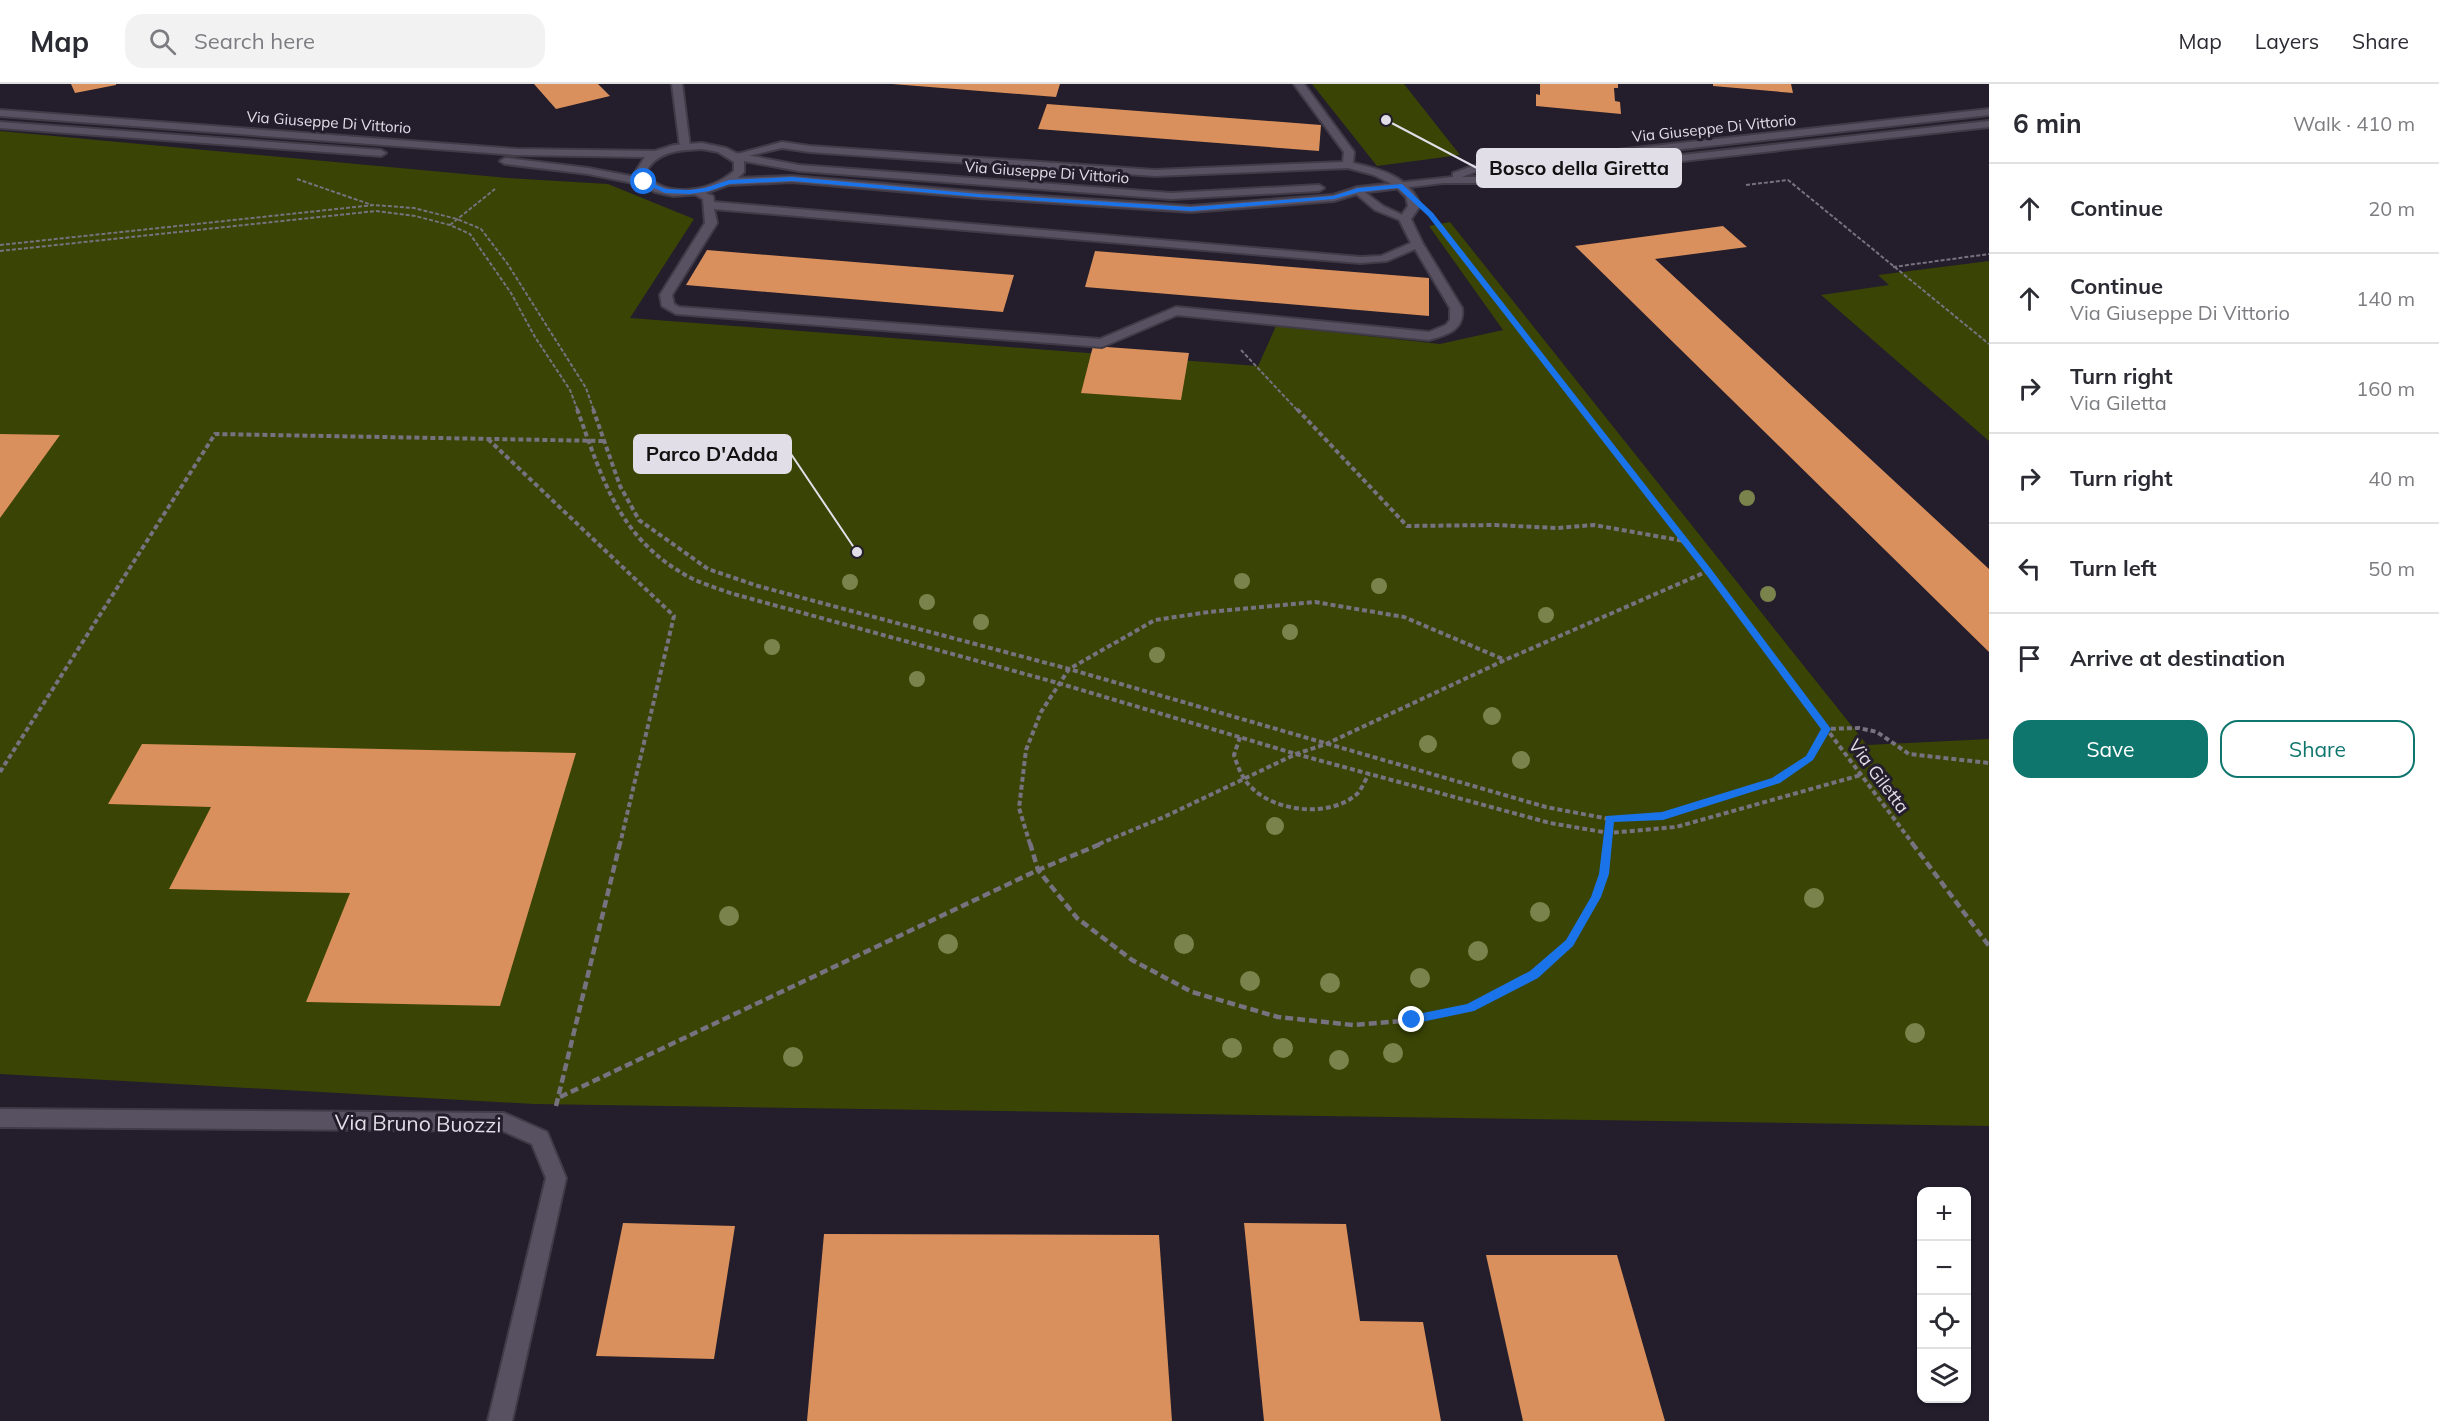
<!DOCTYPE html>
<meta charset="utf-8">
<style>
:root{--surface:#fff;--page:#f2f2f3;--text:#2b2b33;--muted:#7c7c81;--line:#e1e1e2;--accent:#0f766e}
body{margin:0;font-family:Mulish,sans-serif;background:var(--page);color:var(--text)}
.controls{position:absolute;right:18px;bottom:18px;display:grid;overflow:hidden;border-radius:12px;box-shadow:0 2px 4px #0004}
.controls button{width:54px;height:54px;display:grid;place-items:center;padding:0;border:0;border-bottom:2px solid var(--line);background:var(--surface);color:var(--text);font:30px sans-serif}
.stop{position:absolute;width:18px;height:18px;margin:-14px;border:4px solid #1a73e8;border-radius:50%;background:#fff}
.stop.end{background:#1a73e8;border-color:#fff;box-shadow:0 2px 6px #0008}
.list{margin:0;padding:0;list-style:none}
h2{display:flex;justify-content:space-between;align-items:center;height:78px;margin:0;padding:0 24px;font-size:26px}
h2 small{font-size:20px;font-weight:400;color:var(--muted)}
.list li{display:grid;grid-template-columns:39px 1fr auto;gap:18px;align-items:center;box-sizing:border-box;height:90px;padding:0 24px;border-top:2px solid var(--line)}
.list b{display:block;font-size:22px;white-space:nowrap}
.list p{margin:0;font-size:20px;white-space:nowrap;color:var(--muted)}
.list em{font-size:20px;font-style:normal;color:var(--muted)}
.actions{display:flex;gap:12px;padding:18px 24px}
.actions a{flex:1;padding:14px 0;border:2px solid var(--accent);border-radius:18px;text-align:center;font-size:21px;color:var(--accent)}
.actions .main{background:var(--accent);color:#fff}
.icon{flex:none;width:33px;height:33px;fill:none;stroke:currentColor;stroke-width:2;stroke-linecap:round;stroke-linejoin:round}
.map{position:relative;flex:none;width:1989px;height:1337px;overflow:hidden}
header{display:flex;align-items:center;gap:36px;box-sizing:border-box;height:84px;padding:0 30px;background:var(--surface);border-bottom:2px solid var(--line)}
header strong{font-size:28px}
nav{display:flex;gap:33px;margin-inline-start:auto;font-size:21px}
.search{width:420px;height:54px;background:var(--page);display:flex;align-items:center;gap:15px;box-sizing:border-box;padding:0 21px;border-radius:18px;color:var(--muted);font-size:22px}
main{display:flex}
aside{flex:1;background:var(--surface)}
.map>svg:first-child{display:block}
.green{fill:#3a4405}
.building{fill:#d9905c}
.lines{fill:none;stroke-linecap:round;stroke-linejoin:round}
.service-casing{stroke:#403b47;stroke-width:4}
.minor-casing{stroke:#403b47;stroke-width:4}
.tertiary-casing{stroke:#403b47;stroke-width:4}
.path-far2{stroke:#77727f;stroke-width:2;stroke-dasharray:4 2;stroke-linecap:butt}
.path-far1{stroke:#77727f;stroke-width:4;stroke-dasharray:5 3;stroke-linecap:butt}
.path{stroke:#77727f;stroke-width:4.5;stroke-dasharray:8 4;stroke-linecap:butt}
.service{fill:#585162;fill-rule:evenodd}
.minor{fill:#585162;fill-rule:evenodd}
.tertiary{fill:#585162;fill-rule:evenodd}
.tree{fill:#7a834b}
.route{fill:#1a73e8}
.labels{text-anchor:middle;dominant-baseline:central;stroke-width:6;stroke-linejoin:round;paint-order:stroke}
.far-street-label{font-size:15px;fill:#e2dee8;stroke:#231d2c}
.street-label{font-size:18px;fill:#e2dee8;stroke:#231d2c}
.near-street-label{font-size:21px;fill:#e2dee8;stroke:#231d2c}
.leader{fill:none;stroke:#e2dee8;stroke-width:2}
.callout-dot{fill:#e2dee8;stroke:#231d2c;stroke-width:2}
.callout{fill:#e2dee8;stroke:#e2dee8;stroke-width:2}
.callout-label{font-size:20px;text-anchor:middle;font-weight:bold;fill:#111}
</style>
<header>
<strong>Map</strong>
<div class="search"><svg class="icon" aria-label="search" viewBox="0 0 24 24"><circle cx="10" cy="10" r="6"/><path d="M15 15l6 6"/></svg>Search here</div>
<nav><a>Map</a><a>Layers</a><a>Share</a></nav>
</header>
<main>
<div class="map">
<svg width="1989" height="1337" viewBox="0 0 1989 1337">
<rect width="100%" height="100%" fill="#231d2c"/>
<!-- green -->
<g class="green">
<polygon points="1312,0 1404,0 1460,71 1377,82"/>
<polygon points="0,47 508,94 608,100 694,135 630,234 1258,282 1276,242 1440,260 1503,246 1429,142 1450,138 1867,661 1989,655 1989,1042 534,1020 0,990"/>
<polygon points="1989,177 1989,357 1821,211 1889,201 1878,191"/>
</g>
<!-- building -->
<g class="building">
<polygon points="71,0 116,0 116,1 75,9"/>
<polygon points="534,0 598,0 610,12 556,25"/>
<polygon points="892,0 1060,0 1056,13"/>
<polygon points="1540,0 1618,0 1618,4 1614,4 1615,17 1620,18 1621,30 1536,22 1536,10 1540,11"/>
<polygon points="1713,0 1791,0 1793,9 1713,2"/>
<polygon points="1047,20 1321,41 1319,67 1038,45"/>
<polygon points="1723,142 1747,163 1655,175 1989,485 1989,568 1575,162"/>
<polygon points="707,166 1014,191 1003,228 686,201"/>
<polygon points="1095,167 1429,194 1429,232 1085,203"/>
<polygon points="1093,262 1189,269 1181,316 1081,309"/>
<polygon points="0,350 60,351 0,434"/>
<polygon points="142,660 576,669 500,922 306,918 350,809 169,805 211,723 108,720"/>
<polygon points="623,1139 735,1142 714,1275 596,1272"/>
<polygon points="1244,1139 1346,1140 1360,1237 1423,1238 1441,1337 1264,1337"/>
<polygon points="824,1150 1159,1151 1172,1337 807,1337"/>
<polygon points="1486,1171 1617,1171 1665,1337 1523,1337"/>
</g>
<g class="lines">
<!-- service casing -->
<g class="service-casing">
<path id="service" d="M1294 0H1304L1354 68 1353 79C1380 85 1411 93 1420 122L1411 135 1423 160 1462 224C1465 246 1447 251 1429 256L1177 231 1102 263 676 230 662 222 660 211 705 139 703 115 691 108 696 105 713 112 714 118 1360 173 1381 172 1411 159 1399 135 1408 122 1406 113 1394 101 1374 91 1348 84 1155 92 810 68 782 64 735 75 730 72 782 58 810 62 1155 86 1343 78 1344 68ZM714 125 1360 179 1387 177 1415 165 1450 224V236L1446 241 1429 248 1176 223 1100 255 679 223 674 220 672 211 717 139Z"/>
</g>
<!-- minor casing -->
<g class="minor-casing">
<g id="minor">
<polygon points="672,0 682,0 690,63 685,66 680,63"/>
<polygon points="1358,103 1383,122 1411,135 1405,138 1375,126 1354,108 1354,104"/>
<polygon points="0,1025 504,1029 547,1048 566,1094 512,1337 488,1337 546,1094 532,1060 503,1047 0,1043"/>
</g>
</g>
<!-- tertiary casing -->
<g class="tertiary-casing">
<g id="tertiary">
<path d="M1989 25V31L1475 88 1462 93H1483L1989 37V43L1483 99H1443L1360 109 1334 117 1191 128 979 114 792 98 728 101 703 110 673 112 655 108 643 101 588 90 505 80 500 77 505 74 588 84 636 93 634 90 645 73 516 71 0 32V26L516 65 655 67 674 61 702 59 726 64 736 69 799 81 1171 109 1319 101 1324 104 1319 107 1171 115 799 87 744 77V88L738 94 792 92 979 108 1191 122 1333 111 1358 103 1453 93V89L1473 82ZM702 65 718 68 734 78V87C710 108 667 115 645 90 655 67 680 66 702 65Z"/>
<polygon points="0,38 381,66 386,69 381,72 0,44"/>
</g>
</g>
<!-- path-far2 -->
<g class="path-far2">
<polyline points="297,95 372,121"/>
<polyline points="1746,101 1788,96 1989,260"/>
<polyline points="450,141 495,105"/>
<polyline points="0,161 374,121 414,124 457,135 481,145 507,179 586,304 594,327"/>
<polyline points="0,167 376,127 415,132 450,141 470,150 511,209 535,253 570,306 578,327"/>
<polyline points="1893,183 1989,170"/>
<polyline points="1475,187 1583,327"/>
<polyline points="1241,266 1298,327"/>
</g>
<!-- path-far1 -->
<g class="path-far1">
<path d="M577 325C603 396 619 456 691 494 703 500 717 504 730 509L1058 599 1296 670 1550 739 1609 749 1676 743 1861 691"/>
<polyline points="593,325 620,402 639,436 708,485 758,502 1069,585 1546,723 1609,735 1663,732 1776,697 1810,674 1826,645 1859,644 1877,648 1909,670 1989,679"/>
<polyline points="1297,325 1407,442 1495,441 1557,444 1594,441 1684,457"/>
<polyline points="1582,325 1708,487 1913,760"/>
<polyline points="488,355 674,532 620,760"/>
<path d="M1240 653 1234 671C1238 683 1242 695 1252 704 1276 728 1330 734 1357 710 1362 705 1365 696 1369 690"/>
<polyline points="0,688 215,350 604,357"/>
<polyline points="1030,760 1019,724 1026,666 1041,628 1069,585 1155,536 1209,528 1315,518 1404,533 1505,576"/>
<polyline points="1099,760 1164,733 1296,670 1326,660 1505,576 1708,487"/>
<polyline points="1607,760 1609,735"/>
</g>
<!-- path -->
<g class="path">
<polyline points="1030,759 1038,786 1077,834 1132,876 1192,908 1278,933 1353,941 1412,936 1470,924 1534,890 1570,859 1596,813 1604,790 1607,759"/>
<polyline points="1912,759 1989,862"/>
<polyline points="560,1013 1038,786 1103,759"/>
<polyline points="556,1022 620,759"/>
</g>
<!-- service -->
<use href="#service" class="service"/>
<!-- minor -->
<use href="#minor" class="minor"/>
<!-- tertiary -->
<use href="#tertiary" class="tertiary"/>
</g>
<!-- trees -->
<g class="tree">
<circle cx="1747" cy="414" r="8"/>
<circle cx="1242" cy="497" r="8"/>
<circle cx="850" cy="498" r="8"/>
<circle cx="1379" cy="502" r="8"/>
<circle cx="1768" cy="510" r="8"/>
<circle cx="927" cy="518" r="8"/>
<circle cx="1546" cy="531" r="8"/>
<circle cx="981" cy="538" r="8"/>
<circle cx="1290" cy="548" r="8"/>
<circle cx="772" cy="563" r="8"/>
<circle cx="1157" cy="571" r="8"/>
<circle cx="917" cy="595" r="8"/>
<circle cx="1492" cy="632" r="9"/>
<circle cx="1428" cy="660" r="9"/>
<circle cx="1521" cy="676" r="9"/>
<circle cx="1275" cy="742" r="9"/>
<circle cx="1814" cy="814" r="10"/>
<circle cx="1540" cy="828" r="10"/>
<circle cx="729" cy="832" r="10"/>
<circle cx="948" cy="860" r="10"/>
<circle cx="1184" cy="860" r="10"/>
<circle cx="1478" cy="867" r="10"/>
<circle cx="1420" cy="894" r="10"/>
<circle cx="1250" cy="897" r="10"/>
<circle cx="1330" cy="899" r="10"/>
<circle cx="1915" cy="949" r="10"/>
<circle cx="1232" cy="964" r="10"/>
<circle cx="1283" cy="964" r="10"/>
<circle cx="1393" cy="969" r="10"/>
<circle cx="793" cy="973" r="10"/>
<circle cx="1339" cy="976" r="10"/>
</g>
<!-- route -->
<polygon class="route" points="792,93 979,110 1191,123 1333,112 1358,104 1402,100 1433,129 1711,485 1831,645 1813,676 1780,699 1663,736 1614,738 1609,790 1601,813 1573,862 1538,894 1474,927 1412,940 1408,939 1408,932 1467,920 1530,887 1566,856 1591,813 1599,790 1606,732 1662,728 1772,694 1806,672 1821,645 1705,489 1428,132 1398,104 1359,108 1334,115 1191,127 979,113 792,97 730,100 709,107 690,110 665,109 641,98 646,97 666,105 690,106 705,104 729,96"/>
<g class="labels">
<!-- far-street labels -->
<g class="far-street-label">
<text transform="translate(329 38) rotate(4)">Via Giuseppe Di Vittorio</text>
<text transform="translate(1714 44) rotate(-6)">Via Giuseppe Di Vittorio</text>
<text transform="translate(1047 88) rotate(4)">Via Giuseppe Di Vittorio</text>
</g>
<!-- street labels -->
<g class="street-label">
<text transform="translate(1879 692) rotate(53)">Via Giletta</text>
</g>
<!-- near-street labels -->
<g class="near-street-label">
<text transform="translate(418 1039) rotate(1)">Via Bruno Buozzi</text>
</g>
</g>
<!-- callouts -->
<path class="leader" d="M1386 36L1477 84M857 468L791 370"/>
<g class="callout-dot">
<circle cx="1386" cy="36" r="6"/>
<circle cx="857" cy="468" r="6"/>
</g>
<g class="callout">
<rect x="1477" y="65" width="204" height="38" rx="6"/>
<rect x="634" y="351" width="157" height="38" rx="6"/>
</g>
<g class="callout-label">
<text x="1579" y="91">Bosco della Giretta</text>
<text x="712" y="377">Parco D'Adda</text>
</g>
</svg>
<div class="controls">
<button>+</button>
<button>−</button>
<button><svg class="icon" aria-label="locate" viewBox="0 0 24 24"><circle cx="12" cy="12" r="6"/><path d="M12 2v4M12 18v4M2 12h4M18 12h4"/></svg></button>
<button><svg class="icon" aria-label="layers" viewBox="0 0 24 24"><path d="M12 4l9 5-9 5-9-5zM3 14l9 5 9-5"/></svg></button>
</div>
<div class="stop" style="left:644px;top:98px"></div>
<div class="stop end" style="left:1412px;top:936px"></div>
</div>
<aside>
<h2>6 min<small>Walk · 410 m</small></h2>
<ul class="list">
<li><svg class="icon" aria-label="ahead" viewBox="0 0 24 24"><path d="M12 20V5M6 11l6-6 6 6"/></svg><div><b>Continue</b></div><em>20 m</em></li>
<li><svg class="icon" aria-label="ahead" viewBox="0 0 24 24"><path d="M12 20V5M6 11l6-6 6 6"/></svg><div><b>Continue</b><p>Via Giuseppe Di Vittorio</p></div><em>140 m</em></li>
<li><svg class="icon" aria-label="right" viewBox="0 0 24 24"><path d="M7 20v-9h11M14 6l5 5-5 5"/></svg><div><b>Turn right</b><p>Via Giletta</p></div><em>160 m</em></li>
<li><svg class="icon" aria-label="right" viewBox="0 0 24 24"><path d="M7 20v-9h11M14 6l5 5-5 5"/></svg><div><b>Turn right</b></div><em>40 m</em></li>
<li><svg class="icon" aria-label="left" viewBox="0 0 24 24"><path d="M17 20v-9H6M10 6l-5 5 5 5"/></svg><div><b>Turn left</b></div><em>50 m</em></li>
<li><svg class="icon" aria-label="arrive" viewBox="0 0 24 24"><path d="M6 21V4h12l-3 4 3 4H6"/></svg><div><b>Arrive at destination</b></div></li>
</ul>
<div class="actions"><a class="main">Save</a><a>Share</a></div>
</aside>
</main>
